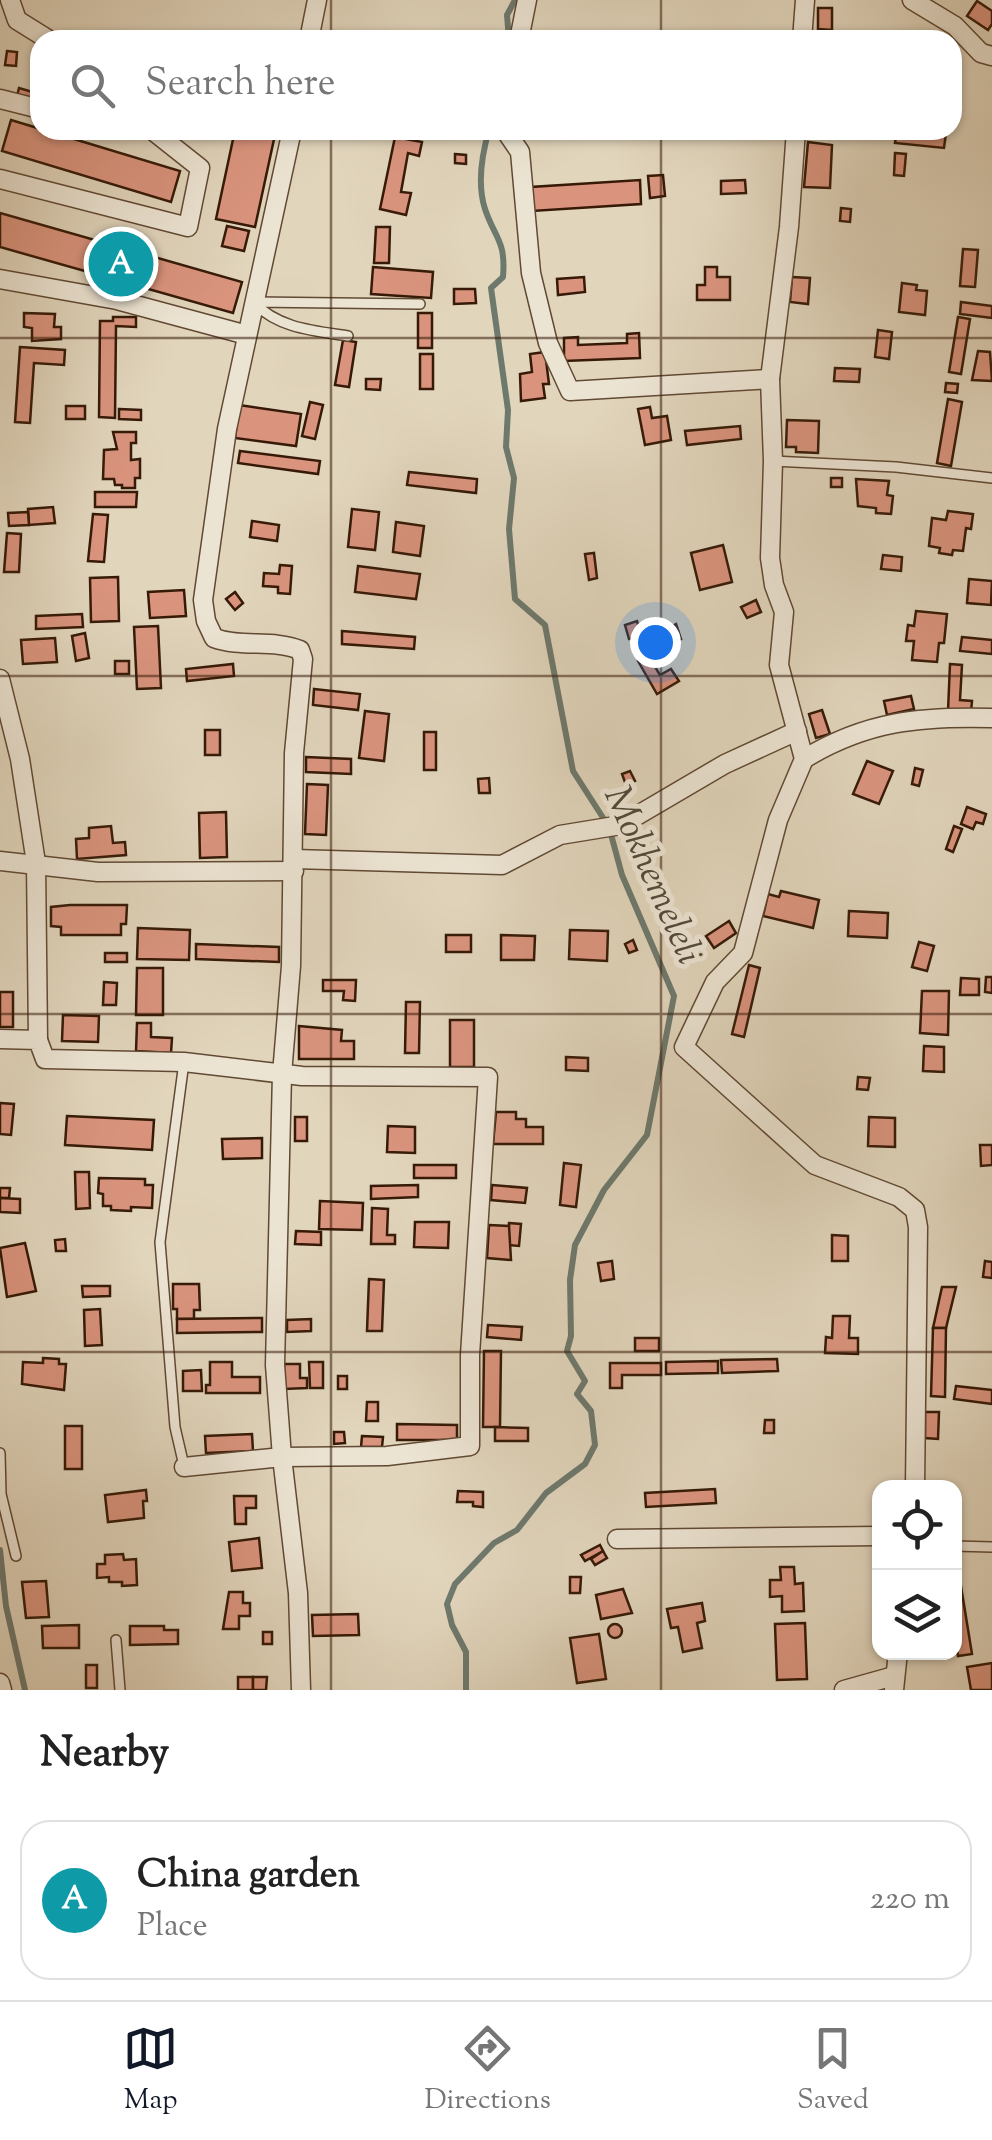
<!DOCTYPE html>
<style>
:root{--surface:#fff;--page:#f2f2f2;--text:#222;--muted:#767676;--line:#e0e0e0;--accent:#111827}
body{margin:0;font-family:"Sorts Mill Goudy",serif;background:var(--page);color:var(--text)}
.controls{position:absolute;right:30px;bottom:30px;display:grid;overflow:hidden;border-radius:20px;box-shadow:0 2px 8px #0004}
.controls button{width:90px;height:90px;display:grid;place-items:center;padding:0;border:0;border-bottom:2px solid var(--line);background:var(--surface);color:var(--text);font:50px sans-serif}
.you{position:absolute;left:655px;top:642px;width:35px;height:35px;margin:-25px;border:8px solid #fff;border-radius:50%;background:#1a73e8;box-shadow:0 0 0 15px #1a73e833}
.badge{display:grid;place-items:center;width:65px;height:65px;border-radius:50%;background:var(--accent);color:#fff;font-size:32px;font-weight:700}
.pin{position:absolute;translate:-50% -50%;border:5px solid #fff;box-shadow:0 2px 10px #0006}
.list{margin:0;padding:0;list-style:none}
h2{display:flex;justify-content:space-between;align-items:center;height:130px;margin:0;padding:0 40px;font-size:42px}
h2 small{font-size:32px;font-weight:400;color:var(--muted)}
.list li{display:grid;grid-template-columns:65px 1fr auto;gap:30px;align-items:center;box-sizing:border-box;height:160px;margin:0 20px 20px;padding:0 20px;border:2px solid var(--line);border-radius:30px}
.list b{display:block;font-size:38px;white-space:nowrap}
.list p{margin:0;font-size:32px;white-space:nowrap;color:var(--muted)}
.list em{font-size:32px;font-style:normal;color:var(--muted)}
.icon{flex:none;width:55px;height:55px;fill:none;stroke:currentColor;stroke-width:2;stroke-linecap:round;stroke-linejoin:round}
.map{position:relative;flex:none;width:992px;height:1690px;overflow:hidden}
.search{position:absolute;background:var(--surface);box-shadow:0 2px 8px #0004;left:30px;right:30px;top:30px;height:110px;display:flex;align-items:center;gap:25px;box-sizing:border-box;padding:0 35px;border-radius:30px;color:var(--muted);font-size:38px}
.sheet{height:310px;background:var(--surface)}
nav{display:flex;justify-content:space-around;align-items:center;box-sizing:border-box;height:140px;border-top:2px solid var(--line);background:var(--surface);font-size:28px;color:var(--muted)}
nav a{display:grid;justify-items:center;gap:5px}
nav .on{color:var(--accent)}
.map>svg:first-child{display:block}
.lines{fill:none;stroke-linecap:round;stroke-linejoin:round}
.stream{stroke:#6e796d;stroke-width:6}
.building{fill:#da947e;stroke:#361a07;stroke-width:2.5}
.service-casing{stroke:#614934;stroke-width:12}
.minor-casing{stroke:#614934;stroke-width:21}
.service{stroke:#ece4d3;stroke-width:9}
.minor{stroke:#ece4d3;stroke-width:18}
.grid{fill:none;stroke:#361a07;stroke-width:2.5;stroke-opacity:0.55}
.labels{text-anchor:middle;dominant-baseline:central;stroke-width:10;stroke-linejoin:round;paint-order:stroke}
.water-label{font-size:38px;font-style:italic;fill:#524a3a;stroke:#ece4d3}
</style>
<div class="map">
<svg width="992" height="1690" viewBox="0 0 992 1690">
<rect width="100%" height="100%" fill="#e1d5bc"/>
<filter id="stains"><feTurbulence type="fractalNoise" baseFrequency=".002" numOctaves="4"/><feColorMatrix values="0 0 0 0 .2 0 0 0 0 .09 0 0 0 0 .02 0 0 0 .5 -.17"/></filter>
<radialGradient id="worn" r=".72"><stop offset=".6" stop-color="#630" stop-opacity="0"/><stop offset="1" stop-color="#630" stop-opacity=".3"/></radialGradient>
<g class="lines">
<!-- stream -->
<g class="stream">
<polyline points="509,40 507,15 515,0"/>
<polyline points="0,1550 6,1606 25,1690"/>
<path d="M466 1690V1652L452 1625 447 1604 455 1584 494 1543 517 1530 546 1493 585 1464 595 1445 591 1411 577 1394 585 1381 567 1351 571 1336 570 1280 575 1245 604 1190 647 1135 674 996 622 875 609 827 573 771 545 625 515 599 509 529 514 478 506 447 508 410 491 288 503 277C506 240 495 239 485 209 477 184 482 154 489 130"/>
</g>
</g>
<!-- building -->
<g class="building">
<polygon points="977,1 992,11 992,24 988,30 967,16"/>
<polygon points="818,8 832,8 832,30 818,29"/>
<polygon points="831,33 893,39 892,40 830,40"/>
<polygon points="7,51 17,52 16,66 5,65"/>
<polygon points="952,79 957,80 952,124"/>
<polygon points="19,88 36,93 34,101 17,96"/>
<polygon points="11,120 180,171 171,202 2,151"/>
<polygon points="235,130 276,130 255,227 216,219"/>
<polygon points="646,130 714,130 714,133 646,131"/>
<polygon points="897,130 946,133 944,148 895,143"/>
<polygon points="395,137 422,142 419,156 408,153 401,192 411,193 406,215 380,209"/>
<polygon points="808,142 832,145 830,188 804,187"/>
<polygon points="895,153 906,154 904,176 894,175"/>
<polygon points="455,154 466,155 466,164 455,163"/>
<polygon points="663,175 665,196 650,198 648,176"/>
<polygon points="640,180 641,204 532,211 531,187"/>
<polygon points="745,180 746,193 721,194 721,181"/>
<polygon points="841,208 851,209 850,222 840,221"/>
<polygon points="0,213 242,282 233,313 0,247"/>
<polygon points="227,226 249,231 244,251 222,246"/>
<polygon points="376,227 390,227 389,263 374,263"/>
<polygon points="963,249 978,250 975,287 960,286"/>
<polygon points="373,267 433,272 431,298 371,294"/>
<polygon points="705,267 717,267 717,277 730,277 730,300 697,300 697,285 705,285"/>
<polygon points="584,277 585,292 558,295 557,279"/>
<polygon points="792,277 810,278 808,304 790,302"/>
<polygon points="902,283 917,285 916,290 927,291 925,315 899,312"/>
<polygon points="454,289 475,289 476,303 454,304"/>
<polygon points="961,302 992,306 992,318 960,314"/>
<polygon points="24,313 55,314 54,327 61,327 61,339 32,341 32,328 24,327"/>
<rect x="418" y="313" width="14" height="35"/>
<polygon points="113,317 136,317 136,327 116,326 115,418 99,417 100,321 113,321"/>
<polygon points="958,317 970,319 961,374 949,372"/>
<polygon points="878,330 892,332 889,359 875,357"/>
<polygon points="639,333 640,358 564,361 564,338 578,337 578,345 627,343 627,334"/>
<polygon points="343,340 356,342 349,387 335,385"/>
<polygon points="20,347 65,350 64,365 34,363 30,423 15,422"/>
<polygon points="978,351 990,352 992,381 972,380"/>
<polygon points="545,352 549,384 543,384 545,398 521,401 520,374 532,372 530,354"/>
<rect x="420" y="354" width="13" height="35"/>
<polygon points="835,368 860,369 859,382 834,381"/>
<polygon points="366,379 381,379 380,390 366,389"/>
<polygon points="946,383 958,384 957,393 945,392"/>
<polygon points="948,399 962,402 951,466 937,463"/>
<polygon points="310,402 323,405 315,439 302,436"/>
<polygon points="239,405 301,414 296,446 235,438"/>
<rect x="66" y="406" width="19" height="13"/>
<polygon points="650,407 652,418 667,416 671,440 645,445 638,409"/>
<polygon points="119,409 141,410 141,420 119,419"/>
<polygon points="787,420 819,421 818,453 796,452 796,447 786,447"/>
<polygon points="740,426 741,439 687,445 685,431"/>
<polygon points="113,432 136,432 136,443 131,443 131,460 140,459 140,478 135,478 135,488 122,488 122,485 115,485 114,479 103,479 104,450 117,449"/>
<polygon points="240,451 320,461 318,474 238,463"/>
<polygon points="409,472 477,479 476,493 407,485"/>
<rect x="831" y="478" width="11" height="9"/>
<polygon points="856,479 889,481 887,495 893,496 891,514 876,513 876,508 858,506"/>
<polygon points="95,492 137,492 136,507 95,507"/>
<polygon points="53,507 55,523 29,525 28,509"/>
<polygon points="352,509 379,512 375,550 348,547"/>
<polygon points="948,511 973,514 971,529 966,528 963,551 953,550 952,555 939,553 940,548 929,546 932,518 946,520"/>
<polygon points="28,512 29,525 9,526 8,513"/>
<polygon points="93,514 108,515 104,562 88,561"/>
<polygon points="252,521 279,525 277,541 250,537"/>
<polygon points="396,522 424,526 420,556 393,552"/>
<polygon points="7,533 21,534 19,572 4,572"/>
<polygon points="723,545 732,582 700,590 691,553"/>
<polygon points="594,553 597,578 589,580 585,554"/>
<polygon points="883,555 902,557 901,571 881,569"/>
<polygon points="280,565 292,566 290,594 278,593 278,587 263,586 264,573 279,574"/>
<polygon points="358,566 420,574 416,599 355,592"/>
<polygon points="118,577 119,621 91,622 90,578"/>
<polygon points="969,579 992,581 991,605 967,603"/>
<polygon points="184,590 186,616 150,618 148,592"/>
<polygon points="235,592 243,603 235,610 226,599"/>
<polygon points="756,600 761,612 747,618 741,607"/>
<polygon points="916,611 947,614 944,643 939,643 937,662 912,660 914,641 906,641 908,625 914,626"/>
<polygon points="82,614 83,627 36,629 36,616"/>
<polygon points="637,621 641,635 629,639 625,625"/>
<polygon points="676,624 681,639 656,645 653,637"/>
<polygon points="158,626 161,688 137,689 134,627"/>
<polygon points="342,631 415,637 414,649 342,644"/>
<polygon points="85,633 89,658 76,661 72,636"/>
<polygon points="962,637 992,640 992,654 960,651"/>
<polygon points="55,638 57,662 23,664 21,640"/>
<polygon points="648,655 660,675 671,669 679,681 657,694 638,661"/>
<rect x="115" y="661" width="14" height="13"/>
<polygon points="233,664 234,676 187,681 186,669"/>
<polygon points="950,664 962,665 960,700 972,701 971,712 948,711"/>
<polygon points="314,689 360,694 358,710 313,705"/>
<polygon points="911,696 914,709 887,715 884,701"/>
<polygon points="822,710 830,734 816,738 809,714"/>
<polygon points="365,711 389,714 384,761 359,758"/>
<rect x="205" y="730" width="15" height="25"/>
<rect x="424" y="732" width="12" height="38"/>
<polygon points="306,757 351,759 351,774 306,772"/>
<polygon points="867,761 893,771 879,804 853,794"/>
<polygon points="915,768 923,770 919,786 912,784"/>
<polygon points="630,771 635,781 626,785 622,774"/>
<polygon points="489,778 490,793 479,793 478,779"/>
<polygon points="307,784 328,785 326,835 305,834"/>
<polygon points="967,807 986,814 983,824 976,822 973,829 961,824"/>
<polygon points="226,812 227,857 200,858 199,813"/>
<polygon points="111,826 113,843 125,842 126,855 77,859 76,839 89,838 89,828"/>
<polygon points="954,826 962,829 953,852 946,849"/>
<polygon points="781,891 819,900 813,928 763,916 768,894 779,897"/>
<polygon points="70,905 127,905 126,924 121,924 121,935 61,935 61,927 51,926 51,907"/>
<polygon points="849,911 888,913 887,938 848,936"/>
<polygon points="729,921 736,933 714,948 706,936"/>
<polygon points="138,928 190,930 189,960 137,959"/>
<polygon points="570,930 608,931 607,961 569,959"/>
<rect x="446" y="935" width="25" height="17"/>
<polygon points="501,935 535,936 534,960 501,960"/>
<polygon points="633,940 637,950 629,953 625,944"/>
<polygon points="919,942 934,946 927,971 912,967"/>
<polygon points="196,944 279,947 279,962 196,959"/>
<rect x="105" y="953" width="22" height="9"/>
<polygon points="749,965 760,968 744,1037 732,1034"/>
<polygon points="137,968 163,968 163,1015 136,1015"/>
<polygon points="986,977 992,977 992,993 985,992"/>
<polygon points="961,978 979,979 979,995 960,995"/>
<polygon points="323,980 356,980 355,1001 343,1000 344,991 323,991"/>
<polygon points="104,982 117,983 116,1005 103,1005"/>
<polygon points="922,991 949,991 948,1035 920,1033"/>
<rect x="0" y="992" width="13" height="35"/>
<polygon points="406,1002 420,1002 419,1053 405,1053"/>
<polygon points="63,1015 99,1016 98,1042 62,1041"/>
<rect x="450" y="1020" width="24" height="47"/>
<polygon points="137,1023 151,1023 151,1037 172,1038 171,1053 136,1051"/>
<polygon points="299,1026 342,1030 341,1041 354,1041 354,1059 299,1059"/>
<polygon points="924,1046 944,1047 944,1072 923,1071"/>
<polygon points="566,1057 588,1058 588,1071 566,1070"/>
<polygon points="858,1077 870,1078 868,1090 857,1089"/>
<polygon points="0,1103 14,1104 11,1135 0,1134"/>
<polygon points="496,1112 516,1112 516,1119 526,1119 526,1127 543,1127 543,1144 493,1144"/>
<polygon points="67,1116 154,1120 152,1150 65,1145"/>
<rect x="295" y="1117" width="12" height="24"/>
<polygon points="869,1117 895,1118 895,1147 868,1146"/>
<polygon points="388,1126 415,1127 415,1153 387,1152"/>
<polygon points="262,1138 262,1158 223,1159 222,1139"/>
<polygon points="980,1145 992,1145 992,1165 981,1166"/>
<polygon points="564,1163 581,1165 576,1207 560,1205"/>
<rect x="414" y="1165" width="42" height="13"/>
<polygon points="75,1172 89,1172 90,1208 76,1209"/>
<polygon points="99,1178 145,1179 145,1185 153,1185 152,1208 131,1207 131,1211 111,1210 111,1206 103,1206 103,1194 98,1193"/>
<polygon points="418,1185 418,1197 371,1199 371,1186"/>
<polygon points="492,1185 527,1188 525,1203 491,1200"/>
<polygon points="0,1188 10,1188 9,1198 0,1198"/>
<polygon points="0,1198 20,1199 20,1213 0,1212"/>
<polygon points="320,1201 363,1203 362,1230 319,1229"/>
<polygon points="372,1208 388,1209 387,1235 395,1235 395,1244 371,1244"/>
<polygon points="415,1222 449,1222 448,1248 414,1247"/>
<polygon points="509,1223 521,1224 519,1246 508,1245"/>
<polygon points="489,1225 509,1226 511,1260 487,1258"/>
<polygon points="296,1231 321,1232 321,1245 295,1244"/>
<polygon points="832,1235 848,1236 848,1261 832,1261"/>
<polygon points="65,1239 66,1251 56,1251 55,1240"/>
<polygon points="25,1243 36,1291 7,1297 0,1248"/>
<polygon points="612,1261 614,1279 601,1281 598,1263"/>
<polygon points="985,1261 992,1262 992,1278 983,1277"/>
<polygon points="369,1279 384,1280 382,1331 367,1331"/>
<polygon points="173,1284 199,1284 200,1310 194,1310 194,1319 177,1319 177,1309 173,1309"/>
<polygon points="82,1286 110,1286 110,1296 83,1297"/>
<polygon points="942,1287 956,1287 946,1328 933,1328"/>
<polygon points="100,1309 102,1345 85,1346 84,1310"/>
<polygon points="833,1316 850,1316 849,1338 858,1338 858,1354 825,1353 826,1337 832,1338"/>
<polygon points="262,1318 262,1332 177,1333 177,1319"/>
<polygon points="311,1319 311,1331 287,1332 287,1320"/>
<polygon points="488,1325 522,1327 521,1340 487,1337"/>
<polygon points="933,1328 946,1328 945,1397 931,1396"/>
<rect x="635" y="1338" width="24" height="13"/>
<polygon points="484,1351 501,1351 500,1427 483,1427"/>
<polygon points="43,1358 59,1359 59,1364 66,1364 64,1390 22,1384 23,1362 43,1363"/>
<polygon points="777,1359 778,1371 722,1373 721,1360"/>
<polygon points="718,1361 718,1373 666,1374 666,1362"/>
<polygon points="210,1362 232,1362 232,1377 260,1377 260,1393 206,1393 206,1385 210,1385"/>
<polygon points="309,1362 323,1362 323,1388 310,1388"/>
<polygon points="610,1363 661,1363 661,1375 622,1375 622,1388 610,1388"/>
<polygon points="284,1364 300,1364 300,1378 307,1378 307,1388 284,1389"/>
<polygon points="201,1370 202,1391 183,1391 183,1371"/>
<rect x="338" y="1376" width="9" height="13"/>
<polygon points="956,1386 992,1390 992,1404 954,1399"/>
<polygon points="367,1402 378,1402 378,1421 366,1421"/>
<polygon points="925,1412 939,1412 938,1439 925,1438"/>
<polygon points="765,1420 774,1420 774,1433 764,1433"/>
<polygon points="397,1424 457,1425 457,1440 397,1440"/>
<rect x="65" y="1426" width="17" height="43"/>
<polygon points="495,1427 528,1428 528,1441 495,1441"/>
<polygon points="334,1432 344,1432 345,1443 334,1444"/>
<polygon points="252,1434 253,1451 206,1453 205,1436"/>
<polygon points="362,1436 383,1437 382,1447 361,1447"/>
<polygon points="715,1489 716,1503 646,1507 645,1493"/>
<polygon points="146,1490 147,1501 143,1501 144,1518 108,1522 105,1495"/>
<polygon points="458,1491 483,1492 483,1507 473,1506 473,1502 457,1502"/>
<polygon points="234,1496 256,1496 256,1508 246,1508 246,1524 235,1524"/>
<polygon points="259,1538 262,1568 232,1571 229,1542"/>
<polygon points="600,1545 603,1551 585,1561 581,1555"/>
<polygon points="603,1551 607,1558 595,1565 591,1559"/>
<polygon points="123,1554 124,1560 136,1559 137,1585 122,1586 122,1582 109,1582 109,1577 97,1578 97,1564 105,1564 105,1555"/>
<polygon points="780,1567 794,1567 795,1584 803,1583 804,1611 782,1612 782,1596 770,1597 770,1580 781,1580"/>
<polygon points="958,1568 972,1654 958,1656 954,1634 954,1569"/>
<polygon points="570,1577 581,1577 580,1593 570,1593"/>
<polygon points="46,1581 49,1617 26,1618 22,1582"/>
<polygon points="623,1589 632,1613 601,1619 596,1595"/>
<polygon points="229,1592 243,1592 243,1603 250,1603 250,1616 239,1616 239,1629 223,1629"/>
<polygon points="702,1603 705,1621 697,1623 702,1648 683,1652 678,1627 671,1628 667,1609"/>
<polygon points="358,1614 359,1635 313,1636 312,1615"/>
<polygon points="805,1623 807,1679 777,1680 775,1624"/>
<circle cx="615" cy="1631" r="7"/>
<polygon points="79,1625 79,1648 43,1648 42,1626"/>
<polygon points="130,1626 164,1626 164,1630 178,1630 178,1644 130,1645"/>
<rect x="263" y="1632" width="9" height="12"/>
<polygon points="599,1634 606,1679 577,1683 570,1638"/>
<polygon points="992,1663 992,1690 971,1690 967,1667"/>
<rect x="86" y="1665" width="11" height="23"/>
<rect x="238" y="1677" width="15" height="13"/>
<polygon points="253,1677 267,1677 266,1690 253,1690"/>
</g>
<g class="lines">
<!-- service casing -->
<g class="service-casing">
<g id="service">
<path d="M348 336C315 331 276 328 254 302L420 304"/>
<polyline points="773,461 896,467 992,478"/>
<polyline points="0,1453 1,1494 16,1556"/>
<polyline points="184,1466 175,1427 160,1242 184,1062"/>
<polyline points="954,1546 992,1547"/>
<polyline points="116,1640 120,1690"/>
</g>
</g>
<!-- minor casing -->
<g class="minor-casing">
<g id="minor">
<polyline points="10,0 17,20 49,40"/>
<polyline points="912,0 955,26 981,53 992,56"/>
<polyline points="309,40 317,0"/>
<polyline points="519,40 527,0"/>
<polyline points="802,40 805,0"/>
<polyline points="0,99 40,109"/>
<path d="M292 130 227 429 203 600 206 621 214 638C242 648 273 639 300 650L303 659 294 753 291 966 282 1074 275 1365 282 1457 298 1593 301 1690"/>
<polyline points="505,130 520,152 531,273 548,343 570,391 770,379"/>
<polyline points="796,130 789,227 770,379 773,461 770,558 774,585 784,612 779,665 804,759 778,820 743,953 715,982 684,1047 815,1165 899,1197 915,1210 918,1227 915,1488"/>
<polyline points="0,179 188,227 200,168 152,130"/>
<polyline points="0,279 117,300 247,335"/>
<polyline points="0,679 20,759 36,863 38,1040"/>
<path d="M804 759C866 721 921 716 992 718"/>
<polyline points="294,859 502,865 560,835 621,825 725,764 797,731"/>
<polyline points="0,861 98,872 294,871"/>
<polyline points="0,1039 38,1040 45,1059 184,1062 302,1076 488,1077 470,1355 470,1446 387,1456 282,1457 184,1467"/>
<polyline points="617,1539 880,1536"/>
<polyline points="0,1683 2,1690"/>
<polyline points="844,1690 894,1676"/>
<polyline points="894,1690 898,1652"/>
</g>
</g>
<!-- service -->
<use href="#service" class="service"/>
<!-- minor -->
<use href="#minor" class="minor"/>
</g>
<!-- grid -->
<path class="grid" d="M331 0V40M661 0V40M331 130V1690M661 130V1690M0 338H992M0 676H992M0 1014H992M0 1352H992"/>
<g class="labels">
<!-- water labels -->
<g class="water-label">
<text transform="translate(651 876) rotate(66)">Mokhemeleli</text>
</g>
</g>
<rect width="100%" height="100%" filter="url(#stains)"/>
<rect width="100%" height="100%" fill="url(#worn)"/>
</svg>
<div class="controls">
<button><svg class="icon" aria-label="locate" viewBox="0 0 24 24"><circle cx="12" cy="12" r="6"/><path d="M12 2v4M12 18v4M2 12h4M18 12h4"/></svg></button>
<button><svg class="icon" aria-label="layers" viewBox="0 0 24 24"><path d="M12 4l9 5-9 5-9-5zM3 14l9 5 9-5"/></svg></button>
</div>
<div class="you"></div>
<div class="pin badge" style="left:121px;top:264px;background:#0f9aa8">A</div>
<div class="search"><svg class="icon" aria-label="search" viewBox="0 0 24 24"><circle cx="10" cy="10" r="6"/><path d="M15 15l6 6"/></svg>Search here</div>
</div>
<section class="sheet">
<h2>Nearby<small></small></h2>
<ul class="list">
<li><span class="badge" style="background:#0f9aa8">A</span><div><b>China garden</b><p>Place</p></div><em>220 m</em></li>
</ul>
</section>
<nav>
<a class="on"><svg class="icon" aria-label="map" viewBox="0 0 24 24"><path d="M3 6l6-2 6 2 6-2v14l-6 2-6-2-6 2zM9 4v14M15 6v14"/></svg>Map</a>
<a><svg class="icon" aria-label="directions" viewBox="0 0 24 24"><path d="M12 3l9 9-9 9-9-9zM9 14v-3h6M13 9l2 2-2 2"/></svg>Directions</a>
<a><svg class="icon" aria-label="saved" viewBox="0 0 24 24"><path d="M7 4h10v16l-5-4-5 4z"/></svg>Saved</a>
</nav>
